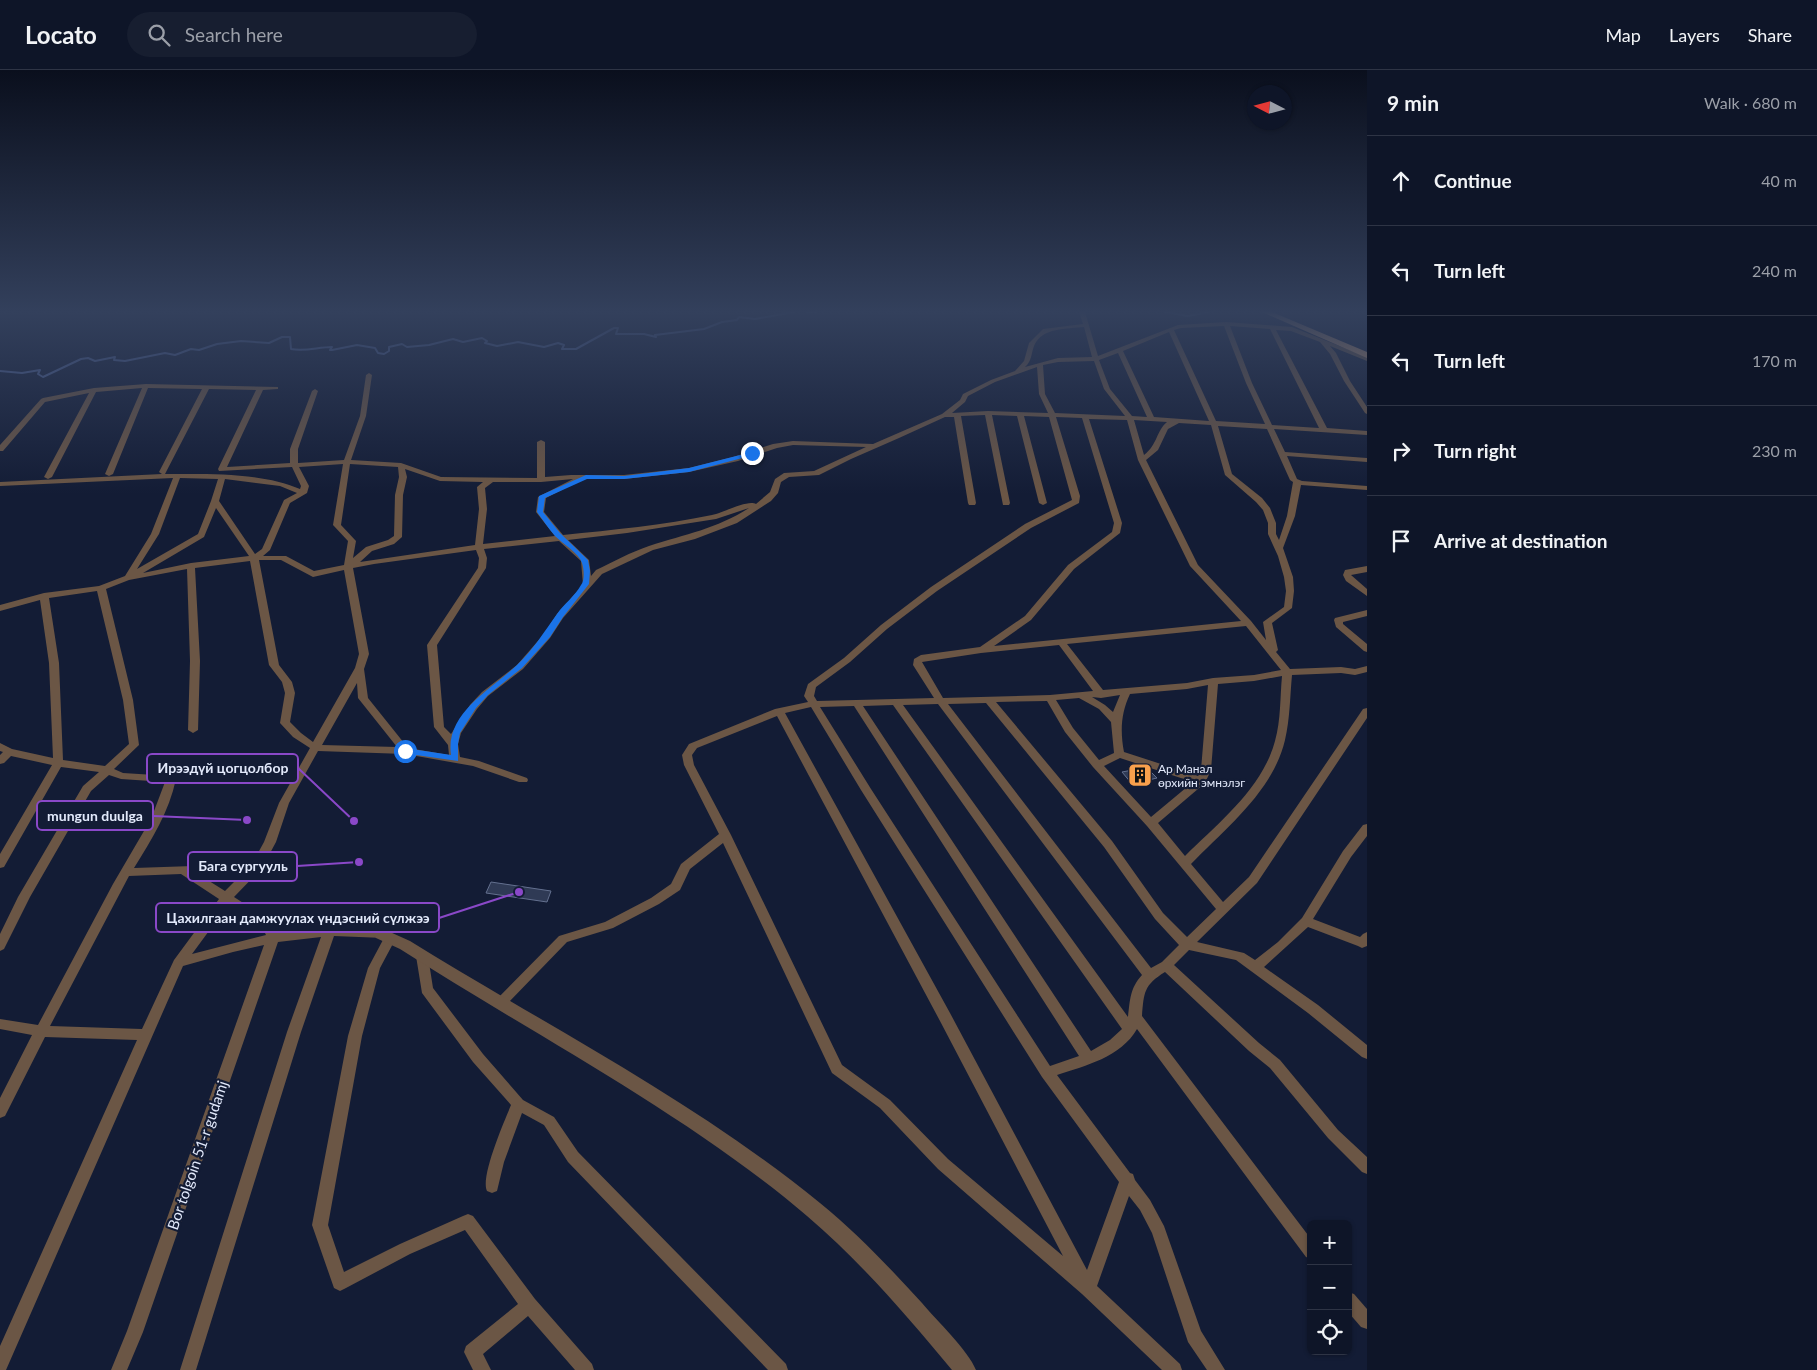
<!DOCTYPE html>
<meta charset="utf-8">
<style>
:root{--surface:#0e1528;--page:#171e30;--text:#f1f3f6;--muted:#9b9fa8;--line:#2e3445}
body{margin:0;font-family:Lato,sans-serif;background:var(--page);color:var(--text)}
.controls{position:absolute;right:15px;bottom:15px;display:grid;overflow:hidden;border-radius:8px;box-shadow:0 1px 4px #0004}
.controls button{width:45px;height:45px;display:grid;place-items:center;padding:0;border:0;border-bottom:1px solid var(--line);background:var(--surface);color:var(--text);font:25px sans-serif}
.compass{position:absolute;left:1247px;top:15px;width:45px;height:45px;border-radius:50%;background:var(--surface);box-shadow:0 1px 4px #0004;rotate:276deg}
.stop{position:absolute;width:15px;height:15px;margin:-11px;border:4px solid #1a73e8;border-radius:50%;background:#fff}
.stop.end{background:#1a73e8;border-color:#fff;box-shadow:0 1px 5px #0008}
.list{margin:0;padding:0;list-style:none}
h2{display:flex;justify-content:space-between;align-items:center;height:65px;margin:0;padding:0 20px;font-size:21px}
h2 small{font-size:16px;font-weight:400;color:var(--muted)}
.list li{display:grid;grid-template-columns:32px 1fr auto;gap:15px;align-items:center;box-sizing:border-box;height:90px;padding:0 20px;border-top:1px solid var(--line)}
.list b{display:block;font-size:19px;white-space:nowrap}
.list em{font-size:16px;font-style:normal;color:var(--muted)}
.icon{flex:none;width:28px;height:28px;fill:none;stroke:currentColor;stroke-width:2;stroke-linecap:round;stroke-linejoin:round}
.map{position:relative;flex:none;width:1367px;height:1300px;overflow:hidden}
header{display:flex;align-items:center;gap:30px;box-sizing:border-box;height:70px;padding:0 25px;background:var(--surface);border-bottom:1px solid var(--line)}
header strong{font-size:24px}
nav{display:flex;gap:28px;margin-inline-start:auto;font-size:18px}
.search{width:350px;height:45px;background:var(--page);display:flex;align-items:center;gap:12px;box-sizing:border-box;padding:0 18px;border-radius:28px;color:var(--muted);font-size:19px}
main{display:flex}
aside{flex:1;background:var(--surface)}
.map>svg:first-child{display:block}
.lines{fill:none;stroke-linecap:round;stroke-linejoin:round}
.stream{stroke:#516598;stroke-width:2}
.building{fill:#2f3a55;stroke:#64708f}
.minor{fill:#6b5645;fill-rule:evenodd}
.tertiary{fill:#6b5645;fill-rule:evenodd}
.trunk{fill:#ca9a71;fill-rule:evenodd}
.route{fill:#1a73e8}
.labels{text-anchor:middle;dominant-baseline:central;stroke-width:4.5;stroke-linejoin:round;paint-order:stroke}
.poi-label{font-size:12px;fill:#e2e9fb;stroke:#131c35;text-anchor:start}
.near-street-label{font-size:15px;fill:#e2e9fb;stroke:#131c35}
.leader{fill:none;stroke:#8a48c8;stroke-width:2}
.callout-dot{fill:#8a48c8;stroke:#131c35;stroke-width:2}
.callout{fill:#131c35;stroke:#8a48c8;stroke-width:2}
.callout-label{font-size:14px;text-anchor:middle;font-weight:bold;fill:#e2e9fb}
</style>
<header>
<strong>Locato</strong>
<div class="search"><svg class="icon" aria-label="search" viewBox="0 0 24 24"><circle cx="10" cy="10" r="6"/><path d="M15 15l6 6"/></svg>Search here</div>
<nav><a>Map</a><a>Layers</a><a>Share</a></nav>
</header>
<main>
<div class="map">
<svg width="1367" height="1300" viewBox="0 0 1367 1300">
<rect width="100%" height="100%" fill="#131c35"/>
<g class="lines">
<!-- stream -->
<g class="stream">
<polyline points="808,242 816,242"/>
<polyline points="1165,242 1188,246 1209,242"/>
<path d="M0 301 22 303 40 300 38 304 43 307 81 289 88 288 95 291 115 287 114 290 125 291 165 283 175 285 191 279 199 280 217 274 241 271 269 273 282 267H290L291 279C305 282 318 277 332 277L330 280H332L357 275 375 278 378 283 384 284 389 281V277L402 274 407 277 429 275 453 269 463 272 482 268 487 271 485 273 497 276 518 272 544 277 558 273 564 275 562 279H576L614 258H618L616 264H644L656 267 655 265 704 259 722 252 737 250 739 247 755 249 794 242"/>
</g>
</g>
<!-- building -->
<g class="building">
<polygon points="1143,698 1149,700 1157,708 1132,714 1122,702"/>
<polygon points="491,812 551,821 547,832 486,823"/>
</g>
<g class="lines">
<!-- minor -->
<g class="minor">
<path d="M1079 242H1085L1098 286 1178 255 1226 252 1292 257 1367 287V291L1330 276 1336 283 1350 311 1367 337V344L1365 343 1344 311 1330 284 1320 272 1291 261 1276 260 1327 358 1367 361V365L1274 359 1285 382 1367 388V392L1287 386 1297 409 1302 411 1367 416V420L1301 415 1295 446 1283 478 1293 507 1294 521 1292 538 1272 553 1278 580 1276 582 1290 599 1341 597 1355 599 1367 596V602L1355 605 1341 603 1292 605C1290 626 1290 649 1285 670 1273 721 1227 757 1191 794L1223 832 1249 807 1363 639 1367 638V648L1257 813 1197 872 1244 883 1255 890 1278 872 1302 848 1343 781 1363 755 1367 754V766L1351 787 1313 849 1360 867 1363 864 1367 862V876L1362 878 1358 876 1308 857 1264 897 1318 935 1367 975V989L1362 987 1308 943 1236 890 1189 880 1174 895 1259 973 1280 990 1338 1060 1367 1087V1104L1362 1102 1328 1068 1270 998 1249 981 1165 902C1144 915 1144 922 1142 946L1311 1169V1189L1306 1187 1137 959C1121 987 1085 996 1057 1005L1130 1103 1133 1104 1135 1110 1150 1130 1164 1156 1201 1261 1225 1300H1207L1188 1272 1152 1163 1140 1140 1129 1126 1097 1216 1180 1294 1182 1300H1162L1082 1224 938 1099 880 1038 832 1003 723 773 690 799 680 820 659 834 613 858 567 872 505 936 500 937 495 936 494 932 559 866 605 852 651 828 671 814 681 794 719 764 684 695 682 685 689 674 775 639 808 632 804 626 808 614 844 588 881 555 931 517 1025 454 1072 430 1049 347 1024 346 1047 433 1043 435 1039 433 1017 346 992 345 1010 433 1009 435H1003L985 345 961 346 976 433 975 435H969L968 433 954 347H945L899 368 851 389 819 405 789 407 781 412 778 423 771 431 737 453 695 469 653 480 602 504 563 548 550 568 523 599 488 626 477 639 461 663 458 674 460 687 479 691 527 708 528 710 527 712H519L473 696 405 684 318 681 289 733 276 772 262 798 234 827 271 851 277 863C312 858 346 857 381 859L385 861 387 864 394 865 396 868 380 898 362 966 328 1155 344 1202 400 1174 463 1146 468 1144 473 1146 535 1229 592 1294 594 1300H575L528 1246 483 1284 491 1300H473L464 1282 466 1276 518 1234 465 1160 410 1184 346 1218 340 1221 334 1218 312 1155 348 966 368 898 384 868 334 866 301 962 196 1300H180L287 962 321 867 278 872 143 1262 127 1300H111L127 1261 264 875 233 882 183 896 6 1300H0V1276L137 970 45 967 5 1046 0 1048V1028L32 965 0 959V949L38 955 113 814 151 749 165 712 121 709 109 705 91 721 30 827 4 879 0 881V864L18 827 83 716 99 702 61 697 4 797 0 798V784L52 695 11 686 4 693 0 694V685L3 682 0 681V673L12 679 53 688 49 593 40 530 0 541V535L44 523 99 516 125 506 151 464 173 408 0 416V412L162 404 159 402 202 319 148 318 113 404 109 406 105 404 142 318 96 322 52 407 48 409 44 407 89 323 45 332 3 381H0V375L41 329 43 328 94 318 146 314 278 317V319L263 320 227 397 290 393V379L312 321 315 319 318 321 298 379V393L344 390 360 346 366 305 369 303 372 305 366 346 351 390 401 393 441 407 537 408V372L541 370 545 372V407L571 405H624L689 398 733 387 773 374 793 371 873 374 942 344 960 330 963 324 991 310 1015 301 1024 291 1029 273 1043 259 1083 254ZM1224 256 1246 313 1265 354 1216 351 1174 260 1181 258ZM1230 256 1270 259 1319 358 1272 355 1252 313ZM1084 257 1092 287 1058 288 1025 297C1032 291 1031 284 1034 276 1042 257 1067 259 1084 257ZM1169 262 1209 351 1154 347 1123 281ZM1118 283 1147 347 1132 346 1110 319 1099 290ZM1094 291 1104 319 1125 346 1055 343 1045 324 1043 295 1058 292ZM1037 297 1039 324 1048 343 988 341 952 343 965 332 968 326 995 312ZM209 319 256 320 218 399 219 401 292 397 301 416 300 419C261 402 207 404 165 404ZM1056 347 1082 348 1114 453 1112 462 1068 495 1025 546 980 577 921 585 914 589 913 595 934 628 817 631 814 626 816 617 850 592 887 559 937 521 1031 458 1079 433 1080 426ZM1089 349 1127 350 1138 390 1190 496 1241 551 994 576 1031 550 1074 499 1120 463 1122 453ZM1134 350 1167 352C1156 361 1158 374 1144 385ZM1179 353 1211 355 1225 405 1256 432 1263 440 1268 453V464L1278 486 1284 507 1286 521 1284 537 1263 552 1266 570 1251 551 1198 495 1146 390 1158 380 1168 359ZM1218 356 1267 359 1290 410 1293 412 1287 446 1279 470 1276 464V453L1270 438 1262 428 1232 404ZM793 375 866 377 814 401 784 403 775 409 770 422 756 434C748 429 723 443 712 445 663 455 613 460 563 465L544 442 546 428 583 409H624L689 402 738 391 777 378ZM343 394 333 455 348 471 344 495 314 501 286 486H263L270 480 290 433 307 423 309 416 299 397ZM350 394 398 397 399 407 395 425 394 466 388 470 366 477 353 488 356 471 341 455ZM405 399 440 411 483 412 477 417 479 439 475 475 360 492 372 481 394 474 402 467 403 425 407 407ZM180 408 218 409 211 431 198 464 137 499 159 464ZM225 409 280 416 297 423 284 430 262 479 255 484 219 431ZM573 409 538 427 536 442 555 466 483 474 487 439 485 418 493 412H541ZM216 438 249 486 191 493 143 503 204 467ZM749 438C716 459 686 464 649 476 631 482 613 492 596 500L591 506 589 490 568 470 627 463 716 449ZM559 471 581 491 583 515 557 544 544 564 517 595 482 622 470 635 451 664 444 657 437 575 486 498 487 488 484 479ZM476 480 479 488 478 498 427 575 434 657 448 675 449 685 408 678 368 628 364 599 369 584 353 498 374 494ZM259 490H281L313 507 344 500 359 584 355 598 313 672 301 663 290 652 295 623 292 612 279 595ZM250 491 269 595 282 612 285 623 280 653 293 667 310 678 279 733 264 772 252 794 134 798C152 769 169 742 176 709L171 706 123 703 114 699 139 675 133 630 106 519 129 510 187 499 190 591 188 660 193 663 198 660 200 591 195 498ZM97 521 123 630 129 674 105 696 63 690 59 593 49 528ZM1246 556 1281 600 1254 605 1213 608 1187 613 1103 620 1067 574ZM1059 575 1093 621 1050 625 943 628 922 592 981 583ZM1282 606C1280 627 1281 650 1275 671 1262 719 1219 752 1185 786L1158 753 1205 713 1211 700 1218 614 1254 611ZM357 613 358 628 397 677 322 675ZM1208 615 1201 700 1198 706 1124 682C1120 661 1121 643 1130 624L1187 619ZM1120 625 1113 642 1105 635 1092 627 1101 628ZM1079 628 1099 639 1111 652 1114 683 1099 690 1073 658 1056 630ZM1047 631 1065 662 1093 697 1147 756 1216 839 1187 867 1163 843 1112 771 996 632ZM986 633 1104 777 1155 849 1179 875 1162 892 1151 898 948 634ZM938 634 1142 905C1130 918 1130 930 1128 947L903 635ZM893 635 1122 959 1110 970 1091 981 863 636ZM854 636 1079 986 1050 996 871 719 820 637ZM811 637 861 720 1042 1007 1119 1112 1087 1200 950 943 785 643ZM777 646 940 951 1063 1186 948 1089 890 1030 842 995 731 765 694 695 692 685 697 678ZM1120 688 1193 712 1151 747 1104 696ZM244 802 225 821 198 804ZM181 804 219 829 174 890 142 959 50 956 129 806ZM228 835 262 857 266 865 192 884Z"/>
<polygon points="1367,496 1367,502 1351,505 1367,519 1367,526 1346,511 1343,505 1345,500"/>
<polygon points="1367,540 1367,546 1343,552 1343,554 1367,574 1367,582 1364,581 1336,557 1334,550 1335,548"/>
<path d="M422 881 426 883 428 886 433 918 483 984 523 1030 554 1047 578 1082 786 1294 788 1300H768L568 1092 544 1055 522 1043 504 1092 497 1121 492 1123 487 1121C480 1107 504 1052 511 1035L473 992 422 923 416 886 418 883Z"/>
<polygon points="1348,1222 1354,1224 1367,1239 1367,1259 1361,1257 1348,1242"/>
</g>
<!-- tertiary -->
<path class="tertiary" d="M381 858 410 871C547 956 694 1030 820 1133 857 1163 890 1198 922 1233 937 1251 968 1280 976 1300H952C907 1246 861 1192 807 1146 686 1043 534 965 400 879L376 868 373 864 376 860Z"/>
<!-- trunk -->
<polygon class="trunk" points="1262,242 1272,242 1367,282 1367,288"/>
</g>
<!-- sky -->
<linearGradient id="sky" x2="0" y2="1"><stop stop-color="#0a0f1d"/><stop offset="0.57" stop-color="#33405c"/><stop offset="1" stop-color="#33405c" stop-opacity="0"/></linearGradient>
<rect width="1367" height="424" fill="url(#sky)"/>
<!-- route -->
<path class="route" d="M752 382 754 385 689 402 624 409H587L545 428 543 442 560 463 588 490 590 501 589 514 563 547 550 567 522 598 488 625 476 638 460 663 458 674V691L402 683 401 681 405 678 451 685C445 643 491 620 517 595 533 580 544 562 557 544 564 534 575 526 581 515 585 510 584 499 582 493 579 483 563 474 555 466 549 459 543 450 537 442L539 426 586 405 624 406 689 398Z"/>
<!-- icons -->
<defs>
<g id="building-square" transform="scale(1.25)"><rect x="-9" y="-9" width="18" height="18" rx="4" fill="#f9a04c" stroke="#131c35"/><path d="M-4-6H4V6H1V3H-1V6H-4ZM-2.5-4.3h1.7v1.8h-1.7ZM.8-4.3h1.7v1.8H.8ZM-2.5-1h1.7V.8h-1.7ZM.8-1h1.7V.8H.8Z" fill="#111"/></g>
</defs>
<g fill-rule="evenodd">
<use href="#building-square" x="1140" y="705"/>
</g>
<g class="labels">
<!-- poi labels -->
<g class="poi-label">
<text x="1158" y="698">Ар Манал<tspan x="1158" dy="14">өрхийн эмнэлэг</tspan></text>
</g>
<!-- near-street labels -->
<g class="near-street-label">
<text transform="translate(197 1085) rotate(-71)">Bor tolgoin 51-r gudamj</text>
</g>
</g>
<!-- callouts -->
<path class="leader" d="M354 751L298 698M247 750L153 746M359 792L297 796M519 822L439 848"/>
<g class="callout-dot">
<circle cx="354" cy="751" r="5"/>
<circle cx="247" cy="750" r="5"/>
<circle cx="359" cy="792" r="5"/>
<circle cx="519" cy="822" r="5"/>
</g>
<g class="callout">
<rect x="147" y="684" width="151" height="29" rx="5"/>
<rect x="37" y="731" width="116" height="29" rx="5"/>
<rect x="188" y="782" width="109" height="29" rx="5"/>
<rect x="156" y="833" width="283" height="29" rx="5"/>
</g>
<g class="callout-label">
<text x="223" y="703">Ирээдүй цогцолбор</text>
<text x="95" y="751">mungun duulga</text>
<text x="243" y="801">Бага сургууль</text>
<text x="298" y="853">Цахилгаан дамжуулах үндэсний сүлжээ</text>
</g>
</svg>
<div class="controls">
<button>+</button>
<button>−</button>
<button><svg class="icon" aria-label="locate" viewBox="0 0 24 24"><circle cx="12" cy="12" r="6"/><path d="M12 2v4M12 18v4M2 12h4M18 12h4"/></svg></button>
</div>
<svg class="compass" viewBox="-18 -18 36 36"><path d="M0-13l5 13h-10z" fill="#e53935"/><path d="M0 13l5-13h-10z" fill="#9b9fa8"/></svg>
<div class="stop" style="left:405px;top:681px"></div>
<div class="stop end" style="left:752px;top:383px"></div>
</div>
<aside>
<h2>9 min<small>Walk · 680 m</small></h2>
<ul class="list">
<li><svg class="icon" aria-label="ahead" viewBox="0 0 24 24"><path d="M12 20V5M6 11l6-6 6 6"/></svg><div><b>Continue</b></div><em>40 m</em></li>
<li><svg class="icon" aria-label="left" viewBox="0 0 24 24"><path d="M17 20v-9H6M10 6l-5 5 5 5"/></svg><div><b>Turn left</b></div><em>240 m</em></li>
<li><svg class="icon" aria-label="left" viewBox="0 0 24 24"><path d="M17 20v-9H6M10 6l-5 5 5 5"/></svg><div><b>Turn left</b></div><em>170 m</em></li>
<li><svg class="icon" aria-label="right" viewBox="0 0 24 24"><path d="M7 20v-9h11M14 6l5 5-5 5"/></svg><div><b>Turn right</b></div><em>230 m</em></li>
<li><svg class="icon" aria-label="arrive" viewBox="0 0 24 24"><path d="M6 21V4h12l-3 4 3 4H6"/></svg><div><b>Arrive at destination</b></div></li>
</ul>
</aside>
</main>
